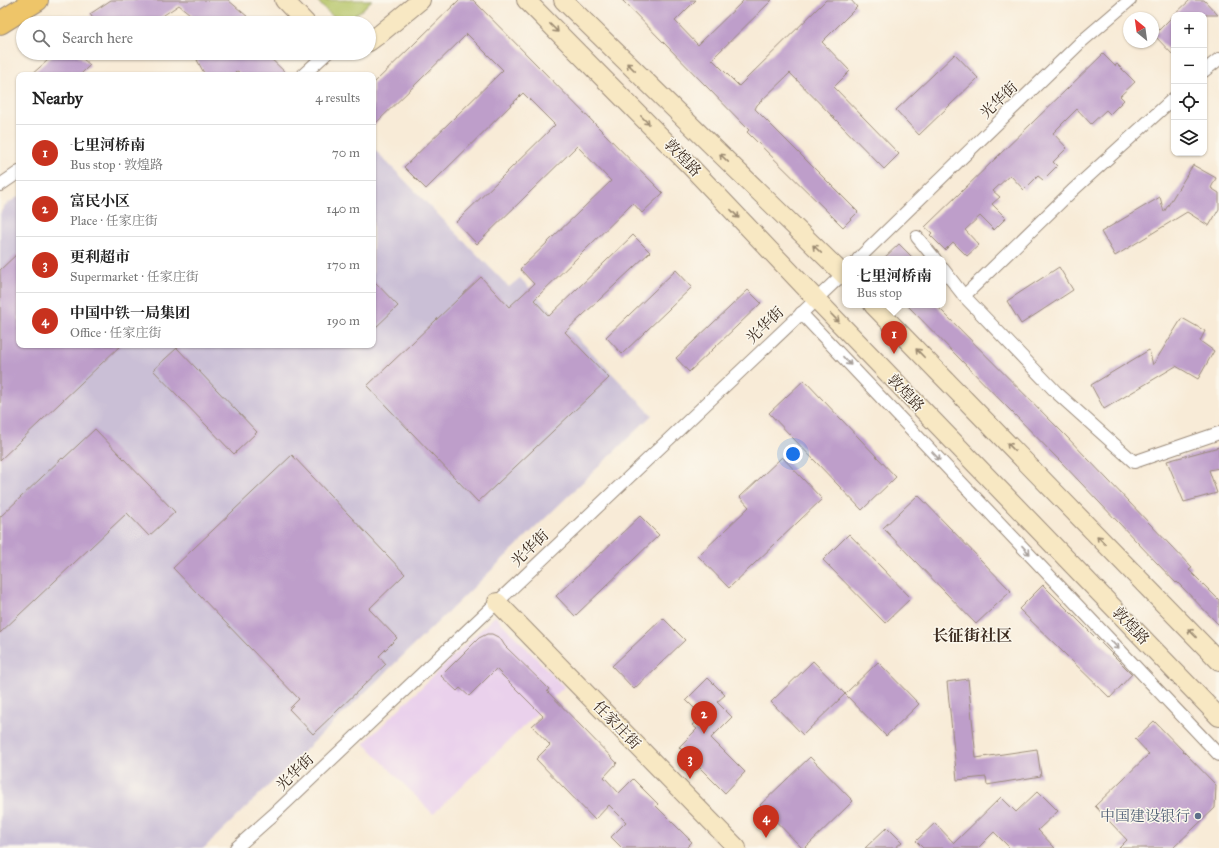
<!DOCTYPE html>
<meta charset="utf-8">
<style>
:root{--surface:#fff;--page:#f2f2f2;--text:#222;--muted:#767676;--line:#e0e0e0;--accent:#c8321e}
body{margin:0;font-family:"IM FELL Great Primer","Noto Serif SC",serif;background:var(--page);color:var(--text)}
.controls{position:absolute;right:12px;top:12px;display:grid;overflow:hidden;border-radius:8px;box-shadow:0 1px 3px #0004}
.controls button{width:36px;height:36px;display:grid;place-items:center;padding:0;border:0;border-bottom:1px solid var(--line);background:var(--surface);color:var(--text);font:20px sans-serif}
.compass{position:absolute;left:1123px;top:12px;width:36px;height:36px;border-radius:50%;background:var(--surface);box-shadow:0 1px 3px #0004;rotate:331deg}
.you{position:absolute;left:793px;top:454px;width:14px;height:14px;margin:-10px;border:3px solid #fff;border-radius:50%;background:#1a73e8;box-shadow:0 0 0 6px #1a73e833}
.badge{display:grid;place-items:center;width:26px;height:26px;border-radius:50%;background:var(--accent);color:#fff;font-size:13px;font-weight:700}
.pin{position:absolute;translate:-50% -33px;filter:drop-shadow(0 1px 2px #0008)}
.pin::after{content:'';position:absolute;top:21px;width:14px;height:12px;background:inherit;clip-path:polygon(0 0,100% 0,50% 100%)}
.popup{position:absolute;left:842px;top:256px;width:104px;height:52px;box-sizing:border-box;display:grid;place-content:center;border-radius:8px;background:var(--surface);filter:drop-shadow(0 1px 3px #0005);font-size:13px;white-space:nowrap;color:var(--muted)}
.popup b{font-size:15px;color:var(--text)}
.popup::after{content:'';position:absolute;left:50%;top:100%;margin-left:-8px;border:8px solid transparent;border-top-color:var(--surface)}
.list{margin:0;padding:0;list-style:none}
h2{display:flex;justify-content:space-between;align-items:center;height:52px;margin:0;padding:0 16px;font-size:17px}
h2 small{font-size:13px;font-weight:400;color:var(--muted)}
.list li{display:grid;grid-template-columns:26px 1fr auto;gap:12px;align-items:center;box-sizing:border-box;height:56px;padding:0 16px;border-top:1px solid var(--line)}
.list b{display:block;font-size:15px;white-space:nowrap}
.list p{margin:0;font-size:13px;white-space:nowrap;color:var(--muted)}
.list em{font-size:13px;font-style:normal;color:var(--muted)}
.icon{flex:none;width:22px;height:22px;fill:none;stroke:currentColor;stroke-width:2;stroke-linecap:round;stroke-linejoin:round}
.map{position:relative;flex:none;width:1219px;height:848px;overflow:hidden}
.search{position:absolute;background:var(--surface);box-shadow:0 1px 3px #0004;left:16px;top:16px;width:360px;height:44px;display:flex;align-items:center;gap:10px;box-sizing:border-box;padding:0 14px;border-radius:22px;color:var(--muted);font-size:15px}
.panel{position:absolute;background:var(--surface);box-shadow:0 1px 3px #0004;left:16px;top:72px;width:360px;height:276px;border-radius:8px}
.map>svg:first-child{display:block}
.built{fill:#ead1ec}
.industrial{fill:#cabfd6}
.green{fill:#b5c466;stroke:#787742}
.building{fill:#be9eca}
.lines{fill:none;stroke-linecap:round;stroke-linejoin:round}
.street-casing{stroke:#9a8a7a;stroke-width:14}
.secondary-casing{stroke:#9a8a7a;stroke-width:20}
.highway-casing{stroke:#9a8a7a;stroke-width:24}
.street{stroke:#fff;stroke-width:12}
.secondary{stroke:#f8e8c3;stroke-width:18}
.highway{stroke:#eec569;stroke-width:22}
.oneway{stroke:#9a8970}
.oneway2{stroke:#a79f9a}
.service-dot{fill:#5c6f8a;stroke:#fbf7ec;stroke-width:1.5}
.labels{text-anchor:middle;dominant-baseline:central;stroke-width:3;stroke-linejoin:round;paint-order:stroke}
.street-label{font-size:15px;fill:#3b2a1e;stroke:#fbf7ec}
.service-label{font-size:15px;fill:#4e5e75;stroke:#fbf7ec;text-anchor:end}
.neighbourhood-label{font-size:16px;font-weight:bold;fill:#3b2a1e;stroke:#fbf7ec}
</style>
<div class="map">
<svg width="1219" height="848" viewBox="0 0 1219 848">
<rect width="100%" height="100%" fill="#fbf7ec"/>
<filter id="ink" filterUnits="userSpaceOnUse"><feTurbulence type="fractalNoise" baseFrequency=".025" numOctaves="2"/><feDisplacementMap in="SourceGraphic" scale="8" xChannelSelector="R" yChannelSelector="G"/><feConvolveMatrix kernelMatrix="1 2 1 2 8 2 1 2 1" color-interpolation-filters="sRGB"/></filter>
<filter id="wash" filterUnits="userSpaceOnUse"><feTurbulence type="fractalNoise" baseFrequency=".012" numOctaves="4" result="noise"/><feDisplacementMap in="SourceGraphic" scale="16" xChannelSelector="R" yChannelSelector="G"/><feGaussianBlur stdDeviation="0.9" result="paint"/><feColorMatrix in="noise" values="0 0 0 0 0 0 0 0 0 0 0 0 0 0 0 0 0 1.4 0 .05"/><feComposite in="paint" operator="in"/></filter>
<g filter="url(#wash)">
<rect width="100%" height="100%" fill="#f8ebd7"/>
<!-- built -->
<polygon class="built" points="495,616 564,687 433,814 364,743"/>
<!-- industrial -->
<polygon class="industrial" points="373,148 509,287 520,278 652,415 204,848 0,848 0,214 4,206 19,196 19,345 373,345"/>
<!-- green -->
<path class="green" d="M317 0H372C360 12 345 28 328 12 324 9 320 4 317 0Z"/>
<g id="blocks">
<!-- building -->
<g class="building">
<polygon points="111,0 228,0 255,23 201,23 179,5 152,23 96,23 90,14"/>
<polygon points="459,0 473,0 663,193 642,213 633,203 534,300 549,316 633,235 650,252 565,332 609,378 478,502 367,386 481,277 509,307 534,284 520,269 611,181 577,146 477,244 456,222 555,125 523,93 426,189 404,167 503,70 467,34 373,126 373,84"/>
<polygon points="622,0 696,0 675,21 698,45 744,0 772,0 712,59 739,86 826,0 851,0 857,7 822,42 850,71 834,87 899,154 884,169 790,73 757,105 755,109 858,212 843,227 747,132 749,130"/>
<polygon points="1190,0 1204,0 1218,15 1174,15"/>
<polygon points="1174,15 1174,56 1154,35"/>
<polygon points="56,53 76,53 90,65 80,75 31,75"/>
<polygon points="210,53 265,53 288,75 240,75 238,71 231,75 205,75 197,60"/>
<polygon points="955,54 978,78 919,135 896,110"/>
<polygon points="1103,54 1115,66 1117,64 1135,82 1120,96 1124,100 1110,114 1106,110 1091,124 1077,109 1053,133 1067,148 1053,162 1057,166 1043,180 1038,176 1024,190 1010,175 993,191 1000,197 992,204 1006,218 994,230 980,216 965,230 979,245 967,256 953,242 945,250 930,235 932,233 925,227"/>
<polygon points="1193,165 1216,178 1211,188 1219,193 1219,209 1209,226 1187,212 1115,256 1101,232 1160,197 1164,212"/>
<polygon points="899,244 914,259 883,259"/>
<polygon points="19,252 19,345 121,345 0,460 0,270"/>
<polygon points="1059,267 1073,290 1021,324 1007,301"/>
<polygon points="676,270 692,287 622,354 606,337"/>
<polygon points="373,280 398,306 373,330"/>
<polygon points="748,290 761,303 689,372 676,358"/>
<polygon points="907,305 936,305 1066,436 1192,568 1189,570 1219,600 1219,625 1177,582 1176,583 1061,462"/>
<polygon points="1182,318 1205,331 1200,341 1214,351 1198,379 1176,366 1104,409 1091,385 1149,350 1153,365"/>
<polygon points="177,348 257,432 234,454 153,370"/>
<polygon points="804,380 896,477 862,510 769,413"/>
<polygon points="95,429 175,512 149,536 127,513 0,633 0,517 62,458 63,459"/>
<polygon points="1219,447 1219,468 1209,470 1217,493 1184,502 1167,461"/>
<polygon points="292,455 405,574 369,609 397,638 379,656 386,664 313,734 289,709 299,699 173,568"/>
<polygon points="782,457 822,499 729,588 698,556 749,507 740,497"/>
<polygon points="918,495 1011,591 976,624 883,528"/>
<polygon points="640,516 659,535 575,616 556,596"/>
<polygon points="849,534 911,598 885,623 823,560"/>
<polygon points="1043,585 1132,674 1110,698 1019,609"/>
<polygon points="663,618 685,640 634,689 612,666"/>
<polygon points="487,634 492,634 500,638 505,646 549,689 547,691 617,763 604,777 619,793 633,779 658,804 656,806 692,842 686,848 622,848 611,837 626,822 609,805 595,820 536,759 550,745 532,726 543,716 496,669 469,696 460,688 457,691 441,676 479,638"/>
<polygon points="813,661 845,694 803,735 771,702"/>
<polygon points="878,662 919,704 886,736 845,694"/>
<polygon points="708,678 725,695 717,702 732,717 711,738 745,772 725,793 679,747 697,729 692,725 702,716 686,700"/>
<polygon points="968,679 976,758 1037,749 1041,776 987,785 986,777 957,780 947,682"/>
<polygon points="1154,721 1216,785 1215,808 1173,848 1119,848 1127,840 1095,806 1149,754 1135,739"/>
<polygon points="810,757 853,801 805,848 802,848 760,805"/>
<polygon points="1038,791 1058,811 1038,830 1055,848 1010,848 994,832 978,848 923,848 916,841 935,823 954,843 1001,797 1016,812"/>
<polygon points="887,827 902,842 895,848 865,848"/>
</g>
</g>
</g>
<g filter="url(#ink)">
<use href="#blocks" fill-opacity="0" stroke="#9a8a7a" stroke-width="1"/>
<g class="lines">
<!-- street casing -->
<g class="street-casing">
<g id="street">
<polyline points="1204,71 1219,59"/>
<polyline points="303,75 327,53"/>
<polyline points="0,185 19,172"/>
<polyline points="917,237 935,259"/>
<polyline points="858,259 1081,42 1130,0"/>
<polyline points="943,269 964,296 1057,393 1134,462 1219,433"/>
<polyline points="964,296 1072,191 1174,98"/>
<polyline points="801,313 1219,755"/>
<polyline points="236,848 273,815 845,272"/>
</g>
</g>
<!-- secondary casing -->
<g class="secondary-casing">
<g id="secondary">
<polyline points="284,0 306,23"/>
<polyline points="526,0 690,166 816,299 1219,717"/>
<polyline points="563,0 845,276"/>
<polyline points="369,42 381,33 421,0"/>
<polyline points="873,305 1219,661"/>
<polyline points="497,602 737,848"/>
</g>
</g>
<!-- highway casing -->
<g class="highway-casing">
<polyline id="highway" points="0,23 37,0"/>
</g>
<!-- street -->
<use href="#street" class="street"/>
<!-- secondary -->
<use href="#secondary" class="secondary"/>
<!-- highway -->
<use href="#highway" class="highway"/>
</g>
<!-- one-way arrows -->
<defs><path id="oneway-shaft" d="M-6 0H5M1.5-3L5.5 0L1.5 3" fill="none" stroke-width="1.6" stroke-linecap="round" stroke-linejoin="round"/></defs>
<g class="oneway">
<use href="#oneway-shaft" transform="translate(554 28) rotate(45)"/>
<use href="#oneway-shaft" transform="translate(631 67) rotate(-136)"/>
<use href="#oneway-shaft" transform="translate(645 120) rotate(45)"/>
<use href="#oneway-shaft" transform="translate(724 158) rotate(-136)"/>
<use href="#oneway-shaft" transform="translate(735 214) rotate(47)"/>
<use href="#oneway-shaft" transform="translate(817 249) rotate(-136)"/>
<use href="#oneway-shaft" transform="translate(835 318) rotate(46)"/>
<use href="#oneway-shaft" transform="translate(920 353) rotate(-134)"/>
<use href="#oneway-shaft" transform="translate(1011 447) rotate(-134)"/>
<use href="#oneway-shaft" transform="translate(1101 540) rotate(-134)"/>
<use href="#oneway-shaft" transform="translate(1192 633) rotate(-134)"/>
</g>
<g class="oneway2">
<use href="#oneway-shaft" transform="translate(847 361) rotate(47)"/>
<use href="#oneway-shaft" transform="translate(936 456) rotate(47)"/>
<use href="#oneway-shaft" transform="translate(1026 550) rotate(47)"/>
<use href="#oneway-shaft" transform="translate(1115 645) rotate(47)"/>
</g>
</g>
<!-- markers -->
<circle class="service-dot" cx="1198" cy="816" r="4"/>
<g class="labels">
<!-- street labels -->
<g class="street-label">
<text transform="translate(999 100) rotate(-44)">光华街</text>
<text transform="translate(683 158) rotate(46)">敦煌路</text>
<text transform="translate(765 325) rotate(-44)">光华街</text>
<text transform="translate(906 393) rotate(46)">敦煌路</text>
<text transform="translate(530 548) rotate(-44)">光华街</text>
<text transform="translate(1131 626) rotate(46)">敦煌路</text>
<text transform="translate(617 725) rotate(46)">任家庄街</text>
<text transform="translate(295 772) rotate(-44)">光华街</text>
</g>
<!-- service labels -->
<g class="service-label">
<text x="1190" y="816">中国建设银行</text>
</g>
<!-- neighbourhood labels -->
<g class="neighbourhood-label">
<text x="972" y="635">长征街社区</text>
</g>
</g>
</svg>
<div class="controls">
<button>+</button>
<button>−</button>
<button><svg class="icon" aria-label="locate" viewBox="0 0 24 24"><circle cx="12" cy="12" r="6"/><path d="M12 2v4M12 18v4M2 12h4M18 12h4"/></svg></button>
<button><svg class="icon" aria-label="layers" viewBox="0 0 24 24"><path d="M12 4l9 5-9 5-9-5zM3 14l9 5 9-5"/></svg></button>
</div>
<svg class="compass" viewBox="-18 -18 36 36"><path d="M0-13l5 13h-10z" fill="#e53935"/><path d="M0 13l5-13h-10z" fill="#767676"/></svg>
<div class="you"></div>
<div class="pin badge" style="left:894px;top:354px">1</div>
<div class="popup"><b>七里河桥南</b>Bus stop</div>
<div class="pin badge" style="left:704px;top:734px">2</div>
<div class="pin badge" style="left:690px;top:779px">3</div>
<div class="pin badge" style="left:766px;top:838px">4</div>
<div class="search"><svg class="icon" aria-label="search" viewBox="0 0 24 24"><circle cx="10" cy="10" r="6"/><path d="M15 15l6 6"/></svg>Search here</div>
<section class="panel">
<h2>Nearby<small>4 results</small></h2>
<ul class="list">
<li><span class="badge">1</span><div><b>七里河桥南</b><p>Bus stop · 敦煌路</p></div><em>70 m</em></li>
<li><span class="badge">2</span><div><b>富民小区</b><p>Place · 任家庄街</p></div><em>140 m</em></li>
<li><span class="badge">3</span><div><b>更利超市</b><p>Supermarket · 任家庄街</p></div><em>170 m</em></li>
<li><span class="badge">4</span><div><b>中国中铁一局集团</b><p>Office · 任家庄街</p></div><em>190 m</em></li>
</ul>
</section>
</div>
